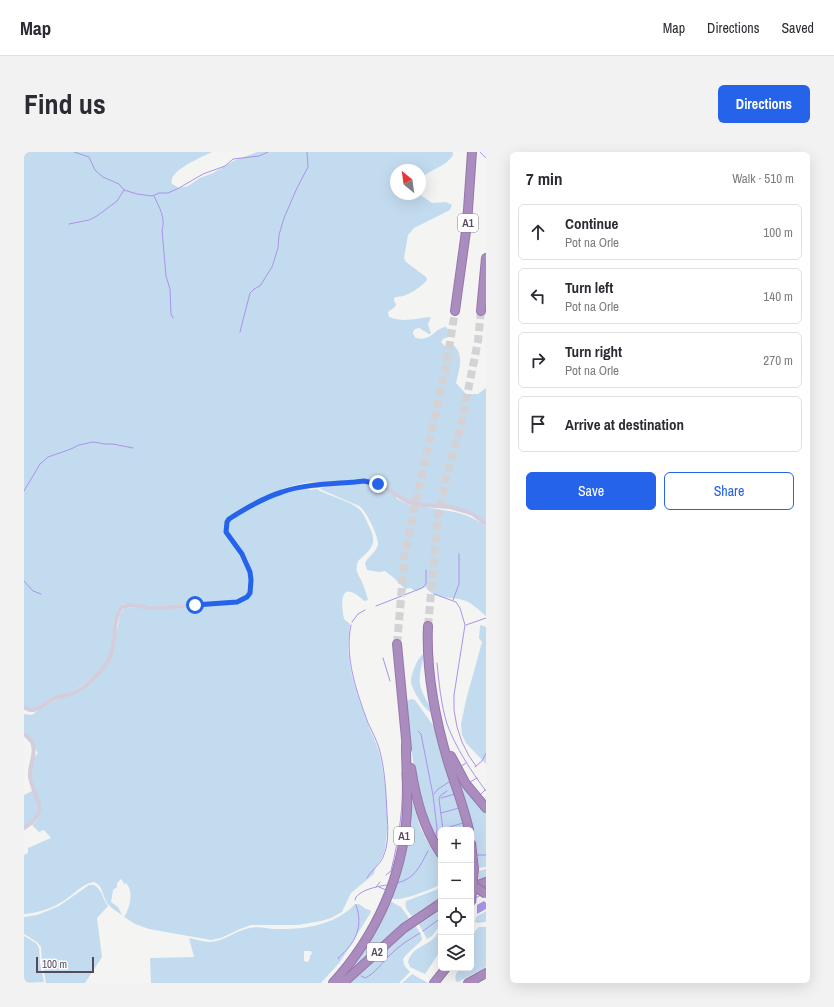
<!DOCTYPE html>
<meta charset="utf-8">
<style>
:root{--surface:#fff;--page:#f2f2f3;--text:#2b2b33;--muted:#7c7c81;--line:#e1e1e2;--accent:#2563eb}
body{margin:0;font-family:"Archivo Narrow",sans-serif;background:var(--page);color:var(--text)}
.controls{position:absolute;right:12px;bottom:12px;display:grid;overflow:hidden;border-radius:6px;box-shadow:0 4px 16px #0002}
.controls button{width:36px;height:36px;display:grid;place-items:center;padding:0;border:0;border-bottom:1px solid var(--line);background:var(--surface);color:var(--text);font:20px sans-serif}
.compass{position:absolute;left:366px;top:12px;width:36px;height:36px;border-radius:50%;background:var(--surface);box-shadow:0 4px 16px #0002;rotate:331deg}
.scale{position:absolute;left:12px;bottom:10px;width:58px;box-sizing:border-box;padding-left:4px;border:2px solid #564a5f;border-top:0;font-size:11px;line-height:14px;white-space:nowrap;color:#564a5f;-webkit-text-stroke:3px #fff;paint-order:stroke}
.stop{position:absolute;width:12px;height:12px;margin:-9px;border:3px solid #2563eb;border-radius:50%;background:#fff}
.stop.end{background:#2563eb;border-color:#fff;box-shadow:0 1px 4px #0008}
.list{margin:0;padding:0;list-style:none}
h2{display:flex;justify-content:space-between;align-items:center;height:52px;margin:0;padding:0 16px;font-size:17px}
h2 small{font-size:13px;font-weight:400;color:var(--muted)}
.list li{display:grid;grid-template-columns:26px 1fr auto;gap:12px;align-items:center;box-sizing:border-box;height:56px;margin:0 8px 8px;padding:0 8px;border:1px solid var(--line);border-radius:6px}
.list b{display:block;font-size:15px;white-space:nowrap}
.list p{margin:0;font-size:13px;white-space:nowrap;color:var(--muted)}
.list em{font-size:13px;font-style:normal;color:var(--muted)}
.actions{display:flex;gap:8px;padding:12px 16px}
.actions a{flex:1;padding:9px 0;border:1px solid var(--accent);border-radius:6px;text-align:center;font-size:14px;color:var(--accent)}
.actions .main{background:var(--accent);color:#fff}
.icon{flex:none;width:22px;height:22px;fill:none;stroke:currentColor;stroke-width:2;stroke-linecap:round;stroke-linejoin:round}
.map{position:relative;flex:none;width:462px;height:831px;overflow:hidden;border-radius:6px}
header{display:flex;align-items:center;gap:24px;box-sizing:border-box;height:56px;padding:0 20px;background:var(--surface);border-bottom:1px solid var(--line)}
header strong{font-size:19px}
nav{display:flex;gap:22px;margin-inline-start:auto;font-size:14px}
.intro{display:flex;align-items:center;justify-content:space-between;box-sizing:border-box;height:96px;padding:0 24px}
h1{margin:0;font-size:28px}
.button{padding:10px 18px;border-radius:6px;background:var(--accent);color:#fff;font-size:14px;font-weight:700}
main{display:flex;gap:24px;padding:0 24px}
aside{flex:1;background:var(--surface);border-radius:6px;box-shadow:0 4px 16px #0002}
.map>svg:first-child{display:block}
.green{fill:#c3dbef;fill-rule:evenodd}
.water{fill:#ab92ea}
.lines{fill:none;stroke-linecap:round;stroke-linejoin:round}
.stream{stroke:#ab92ea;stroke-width:1}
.highway-tunnel{stroke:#d4d2d5;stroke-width:8;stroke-dasharray:8 4;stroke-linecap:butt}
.highway-casing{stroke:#9677aa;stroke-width:10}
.street{stroke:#d4cddb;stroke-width:4}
.highway{stroke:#aa8cbe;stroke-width:8}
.highway-bridge-casing{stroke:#9677aa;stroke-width:10;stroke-linecap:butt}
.highway-bridge{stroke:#aa8cbe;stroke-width:8}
.route{stroke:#2563eb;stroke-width:5}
.labels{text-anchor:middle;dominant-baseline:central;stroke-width:3;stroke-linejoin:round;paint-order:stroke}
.shield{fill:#fff;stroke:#89808f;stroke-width:1}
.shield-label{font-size:11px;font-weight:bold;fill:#564a5f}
</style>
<header>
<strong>Map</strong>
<nav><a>Map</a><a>Directions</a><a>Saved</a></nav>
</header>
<div class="intro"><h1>Find us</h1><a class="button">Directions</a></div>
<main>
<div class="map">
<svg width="462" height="831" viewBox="0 0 462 831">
<rect width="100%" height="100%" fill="#f4f4f2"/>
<!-- green -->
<g class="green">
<path d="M0 0H188C178 5 143 19 148 32L155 36 164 34 176 26 189 21 209 9 233 0H429V3C420 17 406 16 396 28V18H372V42H395L408 51 422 50 428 53 426 58 390 76 384 83 380 106 382 110 402 125 403 128C397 135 388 141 379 144 375 145 373 144 370 146V149L372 152 371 155 364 160 365 165C381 171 391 166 407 165L404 172 407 182H405L395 176 391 177C388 180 389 183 392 186 408 190 410 176 422 175L428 182 427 184 419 187 417 190 422 195 429 193C441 202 435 218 432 231L442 242H454L462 236V370L459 368 431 357 388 350 375 343 372 346 383 352 431 360 444 364 458 371 462 375V464C456 459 449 452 442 449 430 444 409 448 402 435L392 439 386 436 381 437 370 426 361 419 355 420 343 418 341 411C344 405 352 400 354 393 355 385 342 358 335 354L298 338 296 336 307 334C302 333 297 330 292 330 261 331 227 350 202 368L200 375 218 404 223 417 225 426 226 437 222 444 207 449 132 454 99 452C83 466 94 494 82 511 74 521 60 533 49 539 42 543 33 543 25 547 20 550 15 554 10 557L4 556 0 553Z"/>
<path d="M281 336 286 338 293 337C305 345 327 348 337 359 341 364 343 370 346 376 354 393 346 398 334 409 331 418 333 420 337 428 340 434 342 441 344 448L340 449C317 427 316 448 320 467L326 472C325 483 323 494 325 505 327 527 336 550 343 570 347 581 353 591 356 604 362 633 366 667 361 697 359 707 351 713 350 722L327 741 318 760 307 766 297 769 274 773H227L216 777 197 786 187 788 125 777 111 772 100 765C106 757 110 739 102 731L99 733 100 731 97 727 93 731V735L89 738 87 750 94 755 98 763C93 760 87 756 83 751 78 743 79 733 70 730 58 732 50 742 41 748 29 756 14 761 0 762V703L4 701V696L27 686 21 679 19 678 15 680 8 673C26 659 10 643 8 627 7 622 7 611 10 606 11 604 13 603 14 601L1 582 2 579H0V562L8 563 22 552 57 539 67 530 89 501 96 462 101 455 132 457 208 452C228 448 231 442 227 423 226 416 225 408 221 403 215 395 203 385 203 374 204 367 238 349 245 346 257 341 268 339 281 336Z"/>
<polygon points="457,473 462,475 462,612 442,591 438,583 437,572 442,548 458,490 455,486 456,474"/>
<path d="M399 502 400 504C393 530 394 534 407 556L406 560C400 557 386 535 387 528 388 520 393 507 399 502Z"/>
<polygon points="387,547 391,548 411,576 441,678 417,678 417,696 401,666 391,625 382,551 383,549"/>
<path d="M435 630H436L462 660V715L455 716C453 686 444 659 435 630Z"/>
<path d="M8 639C13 644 16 657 12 664 10 668 4 672 0 675V643Z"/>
<path d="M387 645 396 675 403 689 417 710V733C405 737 377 751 367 746 381 712 386 681 387 645Z"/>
<polygon points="462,717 462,726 455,729 455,719"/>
<path d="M65 733H70C78 737 79 748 84 754L73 766 78 805 61 831H22L18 809 17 795 13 790 0 782V765L13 763 35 754Z"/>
<path d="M417 736V746L388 764C384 760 380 755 382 749Z"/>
<polygon points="366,749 377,755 385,766 359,788 320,825 340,796"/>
<path d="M331 752H335L342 757 346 758 347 760 316 810 297 831H127L126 806 170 805 165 786C171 787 179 790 186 790 201 789 212 778 226 776 235 774 243 777 251 777 279 778 312 773 331 752ZM280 799H287L288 802 286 803V806L284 810 280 809Z"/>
<polygon points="417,754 417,772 408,784 403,787 393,769"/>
<polygon points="462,759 462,770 453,771 451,770 452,765"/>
<polygon points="390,771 397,783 398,788 382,803 379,807 380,813 386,820 375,831 324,831"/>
<path d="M417 775V798L401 822 386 815 384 810C388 795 401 795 410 786 413 783 414 779 417 775Z"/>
<path d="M455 775H462V815L434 830 432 829C430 822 433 820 437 816H447C447 803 444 784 455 775Z"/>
<polygon points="0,784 12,791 15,796 16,811 20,830 0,831"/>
<polygon points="388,822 404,831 378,831"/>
</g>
<!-- water -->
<polygon class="water" points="460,749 462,751 462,757 453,762 453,753"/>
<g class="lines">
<!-- stream -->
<g class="stream">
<polyline points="50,0 65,5 71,18 79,25 95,32 100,38 113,42 128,44 135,41 144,41 155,36 179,22 201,14 209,7 235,4 244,0"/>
<polyline points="456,0 462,6"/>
<path d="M130 44C135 55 142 66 138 78L142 124 146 137 147 162 149 166"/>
<polyline points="45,72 65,68 73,64 93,49 100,38"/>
<polyline points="216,180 226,141 230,137 236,134 248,115 254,96 255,83 260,66 273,36 284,15 283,0"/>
<polyline points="0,339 16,312 24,305 47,297 55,293 69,290 81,292 89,292 109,296"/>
<polyline points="0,429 9,439 17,442"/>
<polyline points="410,442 432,450 436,456 441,473 430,543 430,558 433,575 438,590 445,604 452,614"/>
<polyline points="429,448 435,432 435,402"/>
<polyline points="352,454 398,436 402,432 402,418"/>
<polyline points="328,470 334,462 341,458"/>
<path d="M327 473C320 505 333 541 344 571 348 579 352 587 355 596 361 617 362 640 363 662 364 675 365 693 359 705 356 713 347 718 343 726"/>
<polyline points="442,473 462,466"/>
<polyline points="359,506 366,529"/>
<path d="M413 511C415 531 417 552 423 572 432 596 447 619 462 639"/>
<polyline points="394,579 397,582 409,643 413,676 412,685"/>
<polyline points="436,615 442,611"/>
<polyline points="451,615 458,609 462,601"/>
<polyline points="446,630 453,626"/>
<polyline points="410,642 414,637 425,630"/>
<polyline points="456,643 461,638"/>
<polyline points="417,646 431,642"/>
<polyline points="417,661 435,656"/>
<polyline points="419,677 439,671"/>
<polyline points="419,678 415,647 416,644 423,639"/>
<polyline points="452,703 462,703"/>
<path d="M362 723 367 719C375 686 380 654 378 620"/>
<path d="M373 731C391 727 396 714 404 699"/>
<polyline points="352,735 356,730"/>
<polyline points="355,735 362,738"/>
<polyline points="451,746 457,743"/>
<path d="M331 748 332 745C339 737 352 735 362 733"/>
<polyline points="399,779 417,766"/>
<path d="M315 807 314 806C331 792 340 775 332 753"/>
<path d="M337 824 341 826C351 822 359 809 367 802 376 793 386 787 396 781"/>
</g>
<!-- highway-tunnel -->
<g class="highway-tunnel">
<polyline points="404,474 414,365 422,326 437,273 454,189 457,159"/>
<polyline points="373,492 381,400 390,357 422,215 431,159"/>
</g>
<!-- highway casing -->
<g class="highway-casing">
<g id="highway">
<polyline points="431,159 443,72 448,0"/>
<polyline points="457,159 462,106"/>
<path d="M404 474C402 520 411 566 424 610 431 633 440 655 445 678"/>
<polyline points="373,492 383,597"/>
<polyline points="427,604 442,632 462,656"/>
<path d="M387 616C392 647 399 675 417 702"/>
<polyline points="447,736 462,730"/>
<path d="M309 831C352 784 379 724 383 660 384 638 382 615 382 593"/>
<polyline points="319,831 380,776 417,751"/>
<polyline points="410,831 422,816"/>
<polyline points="444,831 462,821"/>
</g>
</g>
<!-- street -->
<g class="street">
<path d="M0 555C10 563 18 553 27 548 35 544 43 544 51 540 61 536 79 518 84 509 88 502 89 495 90 488 91 477 91 464 98 455L105 453 129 456 206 451C235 447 230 422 218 403 214 395 204 388 202 379 201 376 202 373 203 370L212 362 243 345 258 339 273 336 340 329 360 335 384 350 399 353 426 355 447 361 462 372"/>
<path d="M0 581C2 584 6 587 8 590 13 601 5 613 6 624 9 648 29 658 0 676"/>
</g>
<!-- highway -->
<use href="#highway" class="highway"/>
<!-- highway-bridge casing -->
<g class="highway-bridge-casing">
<g id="highway-bridge">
<polyline points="447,690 450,717 447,751"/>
<polyline points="447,732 462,742"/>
</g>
</g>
<!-- highway-bridge -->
<use href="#highway-bridge" class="highway-bridge"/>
</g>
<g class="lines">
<!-- route -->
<path class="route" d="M171 453 213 450 223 445 226 441 227 428 226 420 218 402 202 380 203 370 205 367C222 356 239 346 258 340 281 332 307 332 331 330L340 329 354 332"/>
</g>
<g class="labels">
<!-- shield labels -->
<g class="shield">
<rect x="434" y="62" width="20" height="18" rx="3"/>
<rect x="370" y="675" width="20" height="18" rx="3"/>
<rect x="343" y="791" width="20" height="18" rx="3"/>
</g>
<g class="shield-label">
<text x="444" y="71">A1</text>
<text x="380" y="684">A1</text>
<text x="353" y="800">A2</text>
</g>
</g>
</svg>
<div class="controls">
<button>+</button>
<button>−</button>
<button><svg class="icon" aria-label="locate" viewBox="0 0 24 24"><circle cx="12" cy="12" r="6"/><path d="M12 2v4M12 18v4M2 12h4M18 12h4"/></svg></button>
<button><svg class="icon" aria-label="layers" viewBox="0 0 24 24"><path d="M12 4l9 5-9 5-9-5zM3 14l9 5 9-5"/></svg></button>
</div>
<svg class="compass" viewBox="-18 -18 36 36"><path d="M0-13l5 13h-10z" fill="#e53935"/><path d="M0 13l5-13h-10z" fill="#7c7c81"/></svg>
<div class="scale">100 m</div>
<div class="stop" style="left:171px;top:453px"></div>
<div class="stop end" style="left:354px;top:332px"></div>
</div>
<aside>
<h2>7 min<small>Walk · 510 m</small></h2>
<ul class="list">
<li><svg class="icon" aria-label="ahead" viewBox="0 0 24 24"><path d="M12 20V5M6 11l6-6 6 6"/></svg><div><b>Continue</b><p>Pot na Orle</p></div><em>100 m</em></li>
<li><svg class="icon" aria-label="left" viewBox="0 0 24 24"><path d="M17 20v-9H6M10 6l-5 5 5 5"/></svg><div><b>Turn left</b><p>Pot na Orle</p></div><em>140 m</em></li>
<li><svg class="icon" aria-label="right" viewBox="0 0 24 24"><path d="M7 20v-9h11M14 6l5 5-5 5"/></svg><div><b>Turn right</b><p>Pot na Orle</p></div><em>270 m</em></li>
<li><svg class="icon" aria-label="arrive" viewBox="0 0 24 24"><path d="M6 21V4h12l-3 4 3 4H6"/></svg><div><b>Arrive at destination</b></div></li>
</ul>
<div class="actions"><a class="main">Save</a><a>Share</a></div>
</aside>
</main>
